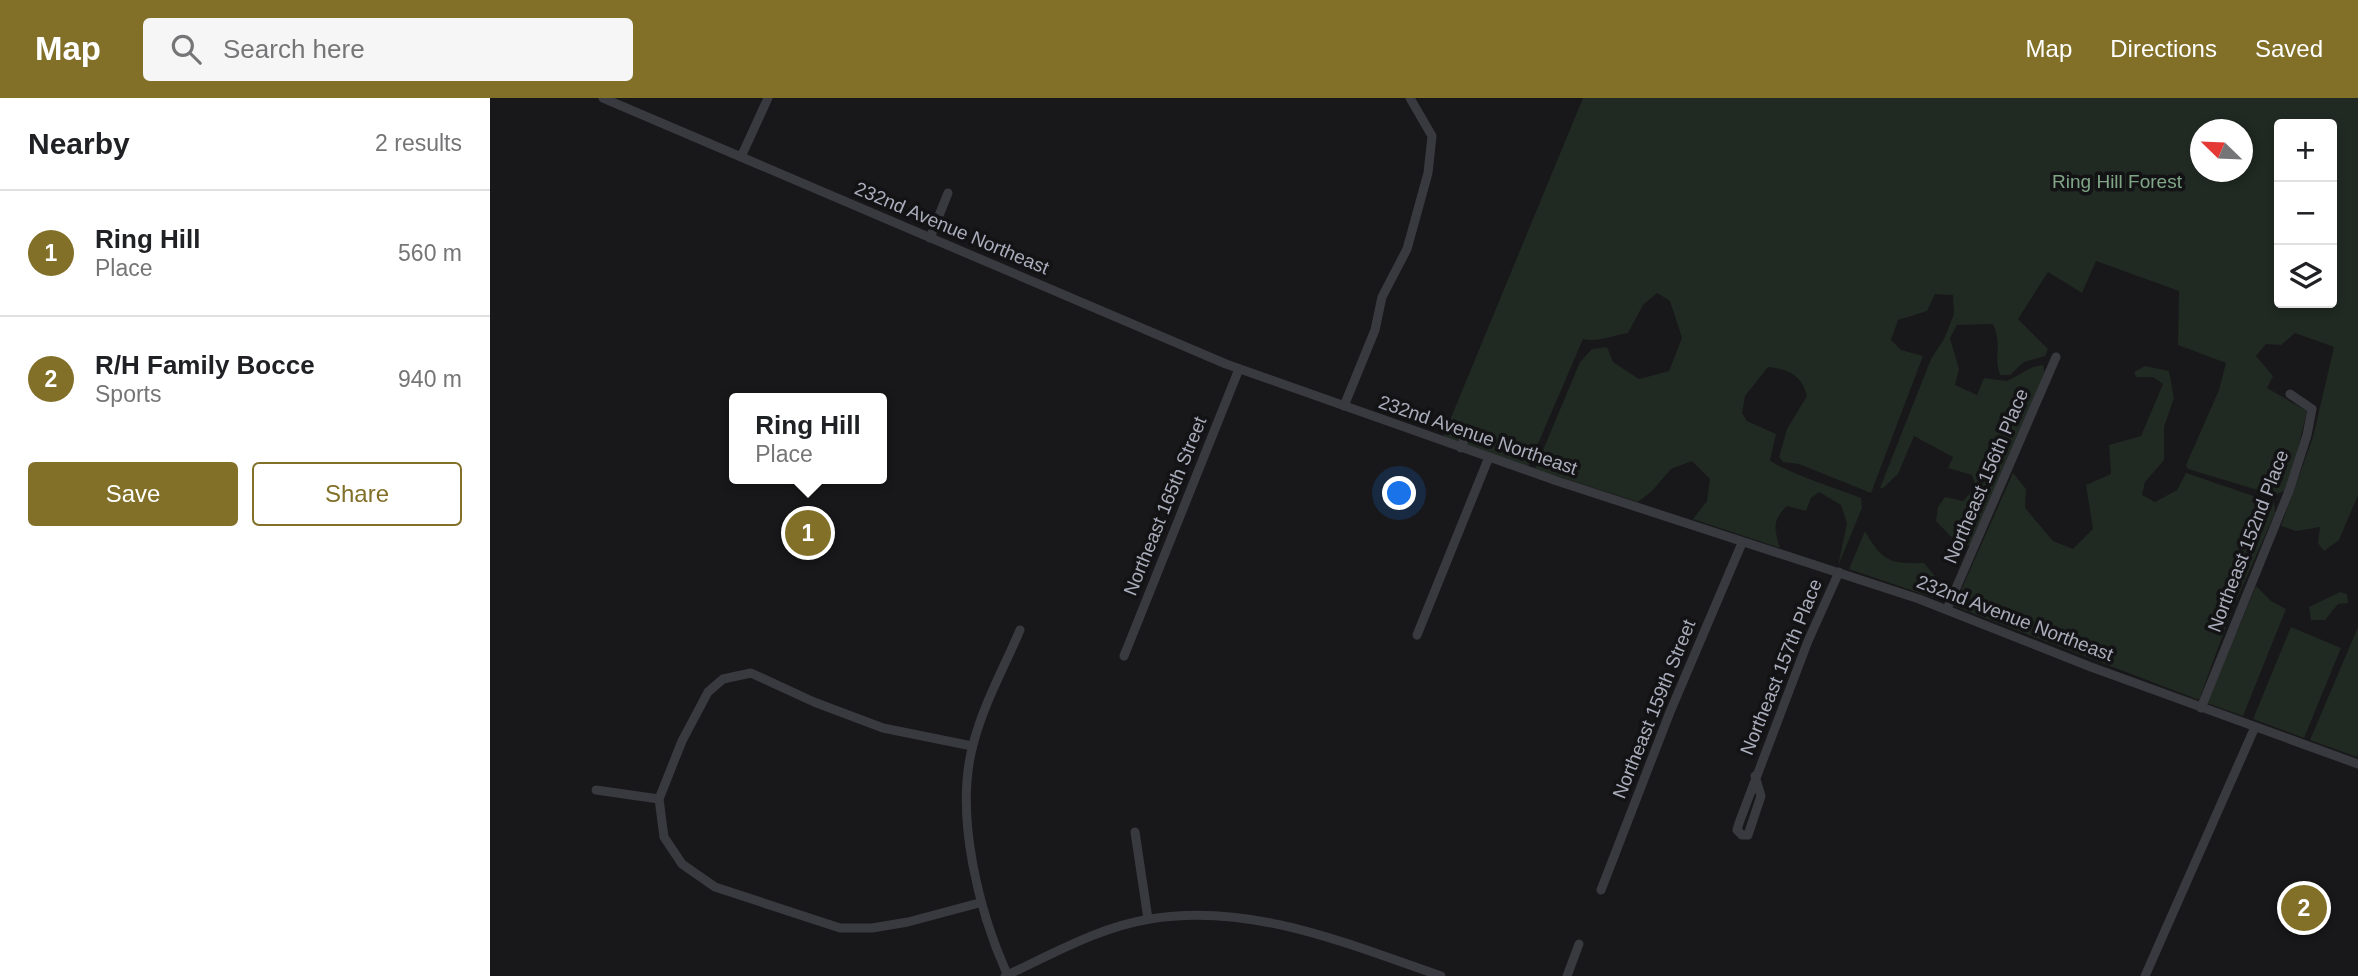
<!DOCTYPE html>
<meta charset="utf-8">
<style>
:root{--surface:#fff;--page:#f6f6f6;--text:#202124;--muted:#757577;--line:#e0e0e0;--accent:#827029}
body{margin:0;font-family:Helvetica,sans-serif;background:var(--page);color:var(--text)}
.controls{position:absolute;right:21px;top:21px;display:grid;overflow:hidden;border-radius:7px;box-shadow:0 4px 10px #0003}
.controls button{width:63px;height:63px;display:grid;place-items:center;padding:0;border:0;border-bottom:2px solid var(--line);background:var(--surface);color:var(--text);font:35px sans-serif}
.compass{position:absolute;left:1700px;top:21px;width:63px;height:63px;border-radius:50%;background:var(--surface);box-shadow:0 4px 10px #0003;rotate:293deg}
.you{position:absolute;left:910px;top:396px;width:24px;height:24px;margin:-18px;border:5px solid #fff;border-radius:50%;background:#1a73e8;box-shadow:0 0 0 10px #1a73e833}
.badge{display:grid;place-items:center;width:46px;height:46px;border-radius:50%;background:var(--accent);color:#fff;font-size:23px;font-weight:700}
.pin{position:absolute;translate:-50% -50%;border:4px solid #fff;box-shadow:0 2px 7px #0006}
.popup{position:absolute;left:239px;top:295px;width:158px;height:91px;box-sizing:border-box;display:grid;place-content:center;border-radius:7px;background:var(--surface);filter:drop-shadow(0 2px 5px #0005);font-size:23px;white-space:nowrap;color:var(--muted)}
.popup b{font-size:26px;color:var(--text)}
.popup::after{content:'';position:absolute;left:50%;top:100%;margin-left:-14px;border:14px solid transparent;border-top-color:var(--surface)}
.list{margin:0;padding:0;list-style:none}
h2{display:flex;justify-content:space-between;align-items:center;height:91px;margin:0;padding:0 28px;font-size:30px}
h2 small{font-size:23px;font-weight:400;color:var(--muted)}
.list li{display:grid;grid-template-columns:46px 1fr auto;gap:21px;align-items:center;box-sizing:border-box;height:126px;padding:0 28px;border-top:2px solid var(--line)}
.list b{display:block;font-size:26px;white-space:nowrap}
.list p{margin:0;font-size:23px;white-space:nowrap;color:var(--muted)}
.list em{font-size:23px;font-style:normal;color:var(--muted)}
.actions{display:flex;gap:14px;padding:21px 28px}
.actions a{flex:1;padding:16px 0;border:2px solid var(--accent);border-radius:7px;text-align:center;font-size:24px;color:var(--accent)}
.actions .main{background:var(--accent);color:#fff}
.icon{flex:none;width:38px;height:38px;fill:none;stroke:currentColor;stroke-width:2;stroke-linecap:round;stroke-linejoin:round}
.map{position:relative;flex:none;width:1868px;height:878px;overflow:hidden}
header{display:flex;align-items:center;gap:42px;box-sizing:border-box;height:98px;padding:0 35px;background:var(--accent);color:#fff}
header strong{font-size:33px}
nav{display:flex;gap:38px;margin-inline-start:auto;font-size:24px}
.search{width:490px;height:63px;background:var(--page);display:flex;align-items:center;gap:18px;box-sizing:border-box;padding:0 24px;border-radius:7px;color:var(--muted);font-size:26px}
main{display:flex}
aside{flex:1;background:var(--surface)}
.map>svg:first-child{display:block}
.green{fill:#202922;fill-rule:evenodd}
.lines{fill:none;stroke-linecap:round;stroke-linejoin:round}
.minor{stroke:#393940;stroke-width:9}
.labels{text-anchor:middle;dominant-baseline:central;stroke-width:7;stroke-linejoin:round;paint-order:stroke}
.park-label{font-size:19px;fill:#80a687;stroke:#131315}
.street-label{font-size:19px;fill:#aaadbb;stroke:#131315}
</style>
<header>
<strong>Map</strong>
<div class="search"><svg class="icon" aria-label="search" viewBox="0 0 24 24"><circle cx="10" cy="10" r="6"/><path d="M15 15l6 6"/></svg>Search here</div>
<nav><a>Map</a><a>Directions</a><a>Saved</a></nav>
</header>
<main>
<aside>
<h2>Nearby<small>2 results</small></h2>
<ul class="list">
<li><span class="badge">1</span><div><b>Ring Hill</b><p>Place</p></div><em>560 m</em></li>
<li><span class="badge">2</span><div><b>R/H Family Bocce</b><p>Sports</p></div><em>940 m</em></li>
</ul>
<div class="actions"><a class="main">Save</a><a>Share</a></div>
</aside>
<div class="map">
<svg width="1868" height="878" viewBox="0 0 1868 878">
<rect width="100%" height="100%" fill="#18181a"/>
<!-- green -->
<g class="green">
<path d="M1093 0H1868V397L1849 442 1834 453 1828 445 1830 429 1806 433 1791 428 1823 339 1844 249 1805 235 1791 247 1776 246 1766 258 1783 278 1777 290 1817 313 1802 375 1795 393 1784 397 1698 371 1696 367 1729 292 1736 265 1688 247 1689 193 1606 163 1592 195 1558 174 1528 221 1558 251 1555 258 1534 264 1520 277H1510C1503 258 1513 249 1503 226L1467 227 1460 240 1469 271 1465 287 1487 297 1494 280 1517 283 1543 269 1553 267 1555 276 1480 448 1467 445 1446 423 1448 409 1455 399 1473 403 1486 389 1482 377 1458 370 1463 359 1424 338 1408 376 1393 390H1390L1441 261 1454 241 1464 216 1463 197 1445 196 1437 213 1408 222 1401 242 1411 252 1433 258 1381 395 1309 366 1293 364 1289 359 1297 331 1317 298C1312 277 1298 271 1278 269L1255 298 1252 315 1257 323 1286 336 1280 362C1292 373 1351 392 1371 400L1372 410 1348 468 1357 425 1351 407 1329 394 1321 400 1316 413 1297 408C1282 422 1284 431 1290 450L1203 421 1217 403 1220 381 1202 363 1181 371 1162 393 1148 404 1045 371 1090 264 1102 251 1117 249 1123 264 1149 281 1179 273 1192 240 1180 203 1167 195 1153 207 1138 235C1124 237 1105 245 1093 241L1038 369 953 339ZM1789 26H1842V205H1789ZM1710 32H1752V74H1710Z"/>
<polygon points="1655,268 1679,273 1684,300 1674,329 1674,362 1655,384 1652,397 1665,404 1687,392 1696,375 1784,405 1785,415 1742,512 1709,602 1464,508 1523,375 1536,391 1535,410 1563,443 1583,451 1603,431 1596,387 1621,376 1619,347 1651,338 1673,286 1663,279 1646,279 1644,274"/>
<path d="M1375 433C1392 463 1399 466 1434 465L1447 481 1444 500 1359 471Z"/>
<polygon points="1766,488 1781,503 1796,511 1753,618 1717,605"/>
<polygon points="1850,494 1857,496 1858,505 1848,506 1835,522 1821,522 1819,509"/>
<polygon points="1801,529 1851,550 1814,640 1763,621"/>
<polygon points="1868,529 1868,656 1867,659 1820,642"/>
</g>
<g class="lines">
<!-- minor -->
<g class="minor">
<polyline points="113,0 736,266 1067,383 1429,501 1601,569 1868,666"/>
<polyline points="251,59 278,0"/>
<polyline points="440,140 458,95"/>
<polyline points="854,308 885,232 892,199 917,151 938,75 942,38 920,0"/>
<polyline points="971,350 975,339"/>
<polyline points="1457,511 1566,259"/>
<polyline points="927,537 999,359"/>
<polyline points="634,558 749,271"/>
<polyline points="1711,610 1799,393 1817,337 1822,311 1800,296"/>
<polyline points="482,648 393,630 324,604 261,575 233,581 218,594 192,643 169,701 174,739 192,766 225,789 350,830 382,830 418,824 489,805"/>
<polyline points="1265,678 1271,698 1258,737 1252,737 1247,732 1249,725 1318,543 1349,474"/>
<polyline points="106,692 169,701"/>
<polyline points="645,734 658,821"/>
<polyline points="1111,792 1180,614 1252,445"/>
<path d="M515 878C561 857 609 829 660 821 760 804 858 846 951 878"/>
<path d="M518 878C489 814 464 717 483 647 493 607 514 570 530 532"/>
<polyline points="1077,878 1089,846"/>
<polyline points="1655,878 1765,629"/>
</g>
</g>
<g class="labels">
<!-- park labels -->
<g class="park-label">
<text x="1627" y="83">Ring Hill Forest</text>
</g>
<!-- street labels -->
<g class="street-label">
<text transform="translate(462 130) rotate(23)">232nd Avenue Northeast</text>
<text transform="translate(988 337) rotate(19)">232nd Avenue Northeast</text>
<text transform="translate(1496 378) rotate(-67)">Northeast 156th Place</text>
<text transform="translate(675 408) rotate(-68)">Northeast 165th Street</text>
<text transform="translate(1758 443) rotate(-69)">Northeast 152nd Place</text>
<text transform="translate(1525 520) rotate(21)">232nd Avenue Northeast</text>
<text transform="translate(1291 569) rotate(-68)">Northeast 157th Place</text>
<text transform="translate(1164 611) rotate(-68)">Northeast 159th Street</text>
</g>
</g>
</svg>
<div class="controls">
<button>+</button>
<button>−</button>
<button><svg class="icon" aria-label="layers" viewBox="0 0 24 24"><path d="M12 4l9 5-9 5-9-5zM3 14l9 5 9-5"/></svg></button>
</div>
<svg class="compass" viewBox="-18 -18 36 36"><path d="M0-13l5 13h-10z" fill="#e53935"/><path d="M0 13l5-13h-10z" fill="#757577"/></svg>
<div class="you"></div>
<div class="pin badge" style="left:318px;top:435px">1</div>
<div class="popup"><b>Ring Hill</b>Place</div>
<div class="pin badge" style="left:1814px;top:810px">2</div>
</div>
</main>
